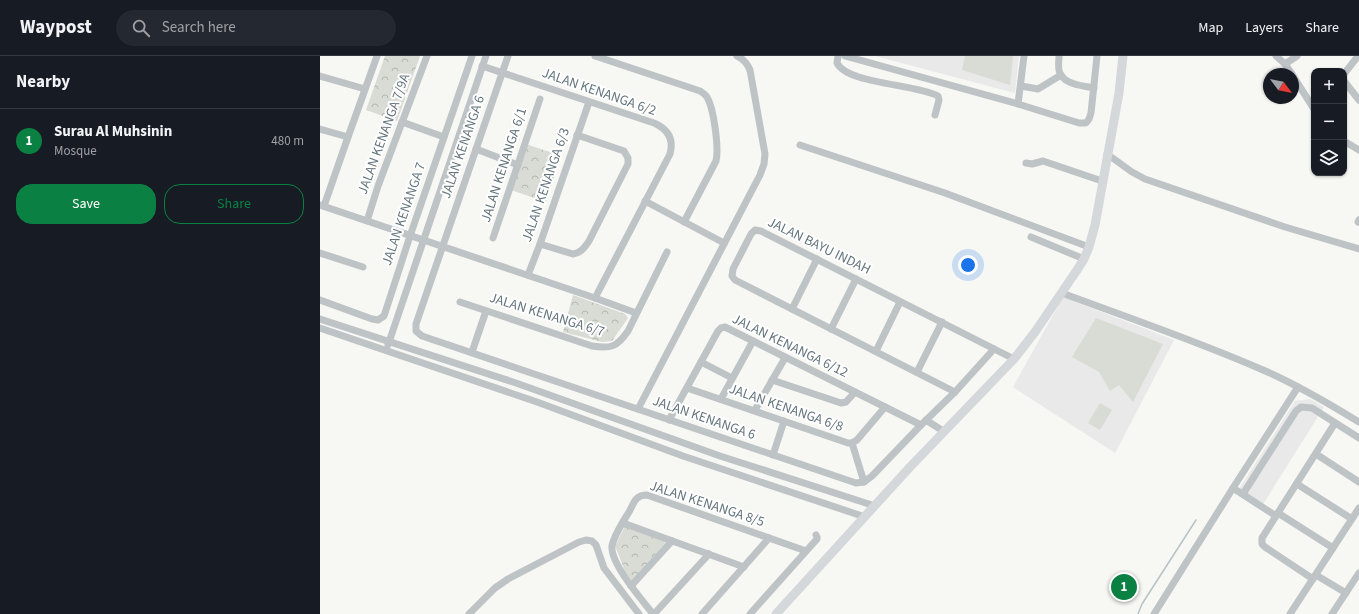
<!DOCTYPE html>
<meta charset="utf-8">
<style>
:root{--surface:#171b24;--page:#242831;--text:#f1f3f6;--muted:#9ea1a6;--line:#363941;--accent:#0b8043}
body{margin:0;font-family:"Source Sans 3",sans-serif;background:var(--page);color:var(--text)}
.controls{position:absolute;right:12px;top:12px;display:grid;overflow:hidden;border-radius:8px;box-shadow:0 1px 3px #0004}
.controls button{width:36px;height:36px;display:grid;place-items:center;padding:0;border:0;border-bottom:1px solid var(--line);background:var(--surface);color:var(--text);font:20px sans-serif}
.compass{position:absolute;left:943px;top:12px;width:36px;height:36px;border-radius:50%;background:var(--surface);box-shadow:0 1px 3px #0004;rotate:122deg}
.you{position:absolute;left:648px;top:209px;width:14px;height:14px;margin:-10px;border:3px solid #fff;border-radius:50%;background:#1a73e8;box-shadow:0 0 0 6px #1a73e833}
.badge{display:grid;place-items:center;width:26px;height:26px;border-radius:50%;background:var(--accent);color:#fff;font-size:13px;font-weight:700}
.pin{position:absolute;translate:-50% -50%;border:2px solid #fff;box-shadow:0 1px 4px #0006}
.list{margin:0;padding:0;list-style:none}
h2{display:flex;justify-content:space-between;align-items:center;height:52px;margin:0;padding:0 16px;font-size:17px}
h2 small{font-size:13px;font-weight:400;color:var(--muted)}
.list li{display:grid;grid-template-columns:26px 1fr auto;gap:12px;align-items:center;box-sizing:border-box;height:64px;padding:0 16px;border-top:1px solid var(--line)}
.list b{display:block;font-size:15px;white-space:nowrap}
.list p{margin:0;font-size:13px;white-space:nowrap;color:var(--muted)}
.list em{font-size:13px;font-style:normal;color:var(--muted)}
.actions{display:flex;gap:8px;padding:12px 16px}
.actions a{flex:1;padding:9px 0;border:1px solid var(--accent);border-radius:16px;text-align:center;font-size:14px;color:var(--accent)}
.actions .main{background:var(--accent);color:#fff}
.icon{flex:none;width:22px;height:22px;fill:none;stroke:currentColor;stroke-width:2;stroke-linecap:round;stroke-linejoin:round}
.map{position:relative;flex:none;width:1039px;height:558px;overflow:hidden}
header{display:flex;align-items:center;gap:24px;box-sizing:border-box;height:56px;padding:0 20px;background:var(--surface);border-bottom:1px solid var(--line)}
header strong{font-size:19px}
nav{display:flex;gap:22px;margin-inline-start:auto;font-size:14px}
.search{width:280px;height:36px;background:var(--page);display:flex;align-items:center;gap:10px;box-sizing:border-box;padding:0 14px;border-radius:22px;color:var(--muted);font-size:15px}
main{display:flex}
aside{flex:1;background:var(--surface)}
.map>svg:first-child{display:block}
.built{fill:#e8e9e8}
.park{fill:url(#park-crowns)}
.pitch{fill:#d8dcd4}
.lines{fill:none;stroke-linecap:round;stroke-linejoin:round}
.stream{stroke:#b7c3c6;stroke-width:1.5}
.minor{stroke:#bec3c6;stroke-width:7}
.major{stroke:#d4d8db;stroke-width:9}
.labels{text-anchor:middle;dominant-baseline:central;stroke-width:4;stroke-linejoin:round;paint-order:stroke}
.street-label{font-size:14px;fill:#64757d;stroke:#fff}
</style>
<header>
<strong>Waypost</strong>
<div class="search"><svg class="icon" aria-label="search" viewBox="0 0 24 24"><circle cx="10" cy="10" r="6"/><path d="M15 15l6 6"/></svg>Search here</div>
<nav><a>Map</a><a>Layers</a><a>Share</a></nav>
</header>
<main>
<aside>
<h2>Nearby<small></small></h2>
<ul class="list">
<li><span class="badge">1</span><div><b>Surau Al Muhsinin</b><p>Mosque</p></div><em>480 m</em></li>
</ul>
<div class="actions"><a class="main">Save</a><a>Share</a></div>
</aside>
<div class="map">
<svg width="1039" height="558" viewBox="0 0 1039 558">
<defs>
<pattern id="park-crowns" width="20" height="18" patternUnits="userSpaceOnUse"><rect width="20" height="18" fill="#d8dcd4"/><path d="M2 6a3 3 0 1 1 6 0M12 15a3 3 0 1 1 6 0" fill="none" stroke="#b3b7b1"/></pattern>
</defs>
<rect width="100%" height="100%" fill="#f7f7f4"/>
<!-- built -->
<g class="built">
<polygon points="555,0 699,0 695,37"/>
<polygon points="743,241 854,284 795,397 693,331"/>
<polygon points="990,343 1004,351 940,453 916,438 975,345"/>
</g>
<!-- park -->
<g class="park">
<polygon points="65,0 100,0 77,65 46,54"/>
<polygon points="206,88 241,100 226,146 191,134"/>
<polygon points="253,239 305,258 308,262 292,285 282,286 243,276"/>
<polygon points="305,470 346,486 312,525 305,515 295,490"/>
</g>
<!-- pitch -->
<g class="pitch">
<polygon points="645,0 693,0 690,29 642,14"/>
<polygon points="776,262 843,288 813,346 799,329 790,335 779,316 752,301"/>
<polygon points="780,347 792,354 780,374 768,367"/>
</g>
<g class="lines">
<!-- stream -->
<polyline class="stream" points="818,558 822,548 876,464"/>
<!-- minor -->
<g class="minor">
<polyline points="188,0 96,268 96,275 102,280 536,427 544,426 552,420 601,369 635,336 674,293"/>
<path d="M275 0 380 35C383 37 385 38 387 41 394 53 399 92 396 105L364 166"/>
<path d="M518 0 517 7C527 28 596 28 618 40L619 44 615 59"/>
<polyline points="525,0 698,48 759,67 766,67 769,63 771,57 777,0"/>
<path d="M739 0C739 6 737 14 741 19 747 29 764 30 774 32"/>
<polyline points="956,0 965,8 972,18"/>
<polyline points="965,8 977,0"/>
<path d="M162 10 334 67C348 73 354 83 350 98L275 242"/>
<polyline points="1024,18 1038,0"/>
<polyline points="0,20 45,33"/>
<polyline points="973,20 994,53"/>
<polyline points="1024,25 1039,44"/>
<polyline points="701,30 718,33 741,19"/>
<polyline points="698,48 704,0"/>
<polyline points="82,66 124,81"/>
<polyline points="0,73 28,81"/>
<polyline points="1024,85 1039,94"/>
<polyline points="480,89 625,137 769,191"/>
<polyline points="156,93 198,109"/>
<polyline points="787,98 812,116 825,123 965,171 1039,193"/>
<polyline points="706,107 712,108 723,105 782,125"/>
<polyline points="325,145 404,187"/>
<polyline points="0,149 275,242 316,257"/>
<polyline points="4,150 28,81 57,0"/>
<polyline points="47,165 58,130 107,0"/>
<polyline points="1038,166 1039,164"/>
<polyline points="711,181 764,203"/>
<polyline points="173,182 220,43"/>
<path d="M220 188 253 198C261 197 264 192 269 185L308 108V102L304 95 257 79"/>
<polyline points="0,197 43,211"/>
<polyline points="208,219 220,188 269,46"/>
<path d="M742 237C809 262 877 285 943 314 976 328 1008 347 1039 366"/>
<polyline points="0,244 52,263 58,264 64,260 90,180 152,0"/>
<path d="M140 246 272 290C291 293 297 291 308 275L347 196"/>
<polyline points="472,253 497,203"/>
<polyline points="0,263 196,327 400,400 555,450"/>
<polyline points="0,272 217,346 363,400 545,461"/>
<polyline points="511,273 536,223"/>
<polyline points="68,289 166,0"/>
<polyline points="556,295 580,246"/>
<polyline points="152,296 166,255"/>
<polyline points="381,306 412,322"/>
<polyline points="597,316 622,266"/>
<polyline points="452,324 521,347 526,346 535,336"/>
<polyline points="367,332 528,387 532,387 537,384 565,351"/>
<polyline points="635,336 415,224 412,220 413,213 431,178 435,174 441,175 694,303"/>
<polyline points="401,343 433,285"/>
<path d="M318 353 440 119 444 108 445 98 430 14C427 7 424 3 417 0"/>
<polyline points="435,354 465,302"/>
<polyline points="349,364 398,275 401,272 405,271 601,369"/>
<polyline points="606,364 623,375"/>
<polyline points="532,387 544,426"/>
<polyline points="996,398 1039,426"/>
<polyline points="453,399 464,365"/>
<polyline points="977,428 1032,463"/>
<polyline points="913,432 956,460"/>
<polyline points="923,438 976,355 981,351 992,352 1039,382"/>
<polyline points="958,457 1013,492"/>
<polyline points="303,467 424,511"/>
<polyline points="996,519 1026,537"/>
<polyline points="993,523 945,491 942,488 942,482 1015,367"/>
<polyline points="311,530 352,485"/>
<polyline points="149,558 175,532 188,523 259,486 266,484 272,485 276,489 284,512 319,558"/>
<path d="M333 558C322 544 290 507 292 490 294 479 303 466 309 456 314 447 315 439 327 439L486 495"/>
<polyline points="334,558 389,498"/>
<polyline points="382,558 449,482"/>
<polyline points="430,558 497,483 497,481 496,479"/>
<polyline points="834,558 913,432 978,331"/>
<polyline points="970,558 1039,452"/>
<polyline points="1012,558 1039,517"/>
</g>
<!-- major -->
<polyline class="major" points="456,558 590,411 694,303 715,276 757,214 764,203 769,191 775,169 799,37 803,0"/>
</g>
<g class="labels">
<!-- street labels -->
<g class="street-label">
<text transform="translate(279 36) rotate(19)">JALAN KENANGA 6/2</text>
<text transform="translate(64 78) rotate(-70)">JALAN KENANGA 7/9A</text>
<text transform="translate(143 91) rotate(-71)">JALAN KENANGA 6</text>
<text transform="translate(184 109) rotate(-72)">JALAN KENANGA 6/1</text>
<text transform="translate(226 129) rotate(-71)">JALAN KENANGA 6/3</text>
<text transform="translate(84 158) rotate(-71)">JALAN KENANGA 7</text>
<text transform="translate(499 190) rotate(26)">JALAN BAYU INDAH</text>
<text transform="translate(227 259) rotate(17)">JALAN KENANGA 6/7</text>
<text transform="translate(470 290) rotate(26)">JALAN KENANGA 6/12</text>
<text transform="translate(466 352) rotate(19)">JALAN KENANGA 6/8</text>
<text transform="translate(384 362) rotate(19)">JALAN KENANGA 6</text>
<text transform="translate(387 448) rotate(18)">JALAN KENANGA 8/5</text>
</g>
</g>
</svg>
<div class="controls">
<button>+</button>
<button>−</button>
<button><svg class="icon" aria-label="layers" viewBox="0 0 24 24"><path d="M12 4l9 5-9 5-9-5zM3 14l9 5 9-5"/></svg></button>
</div>
<svg class="compass" viewBox="-18 -18 36 36"><path d="M0-13l5 13h-10z" fill="#e53935"/><path d="M0 13l5-13h-10z" fill="#9ea1a6"/></svg>
<div class="you"></div>
<div class="pin badge" style="left:804px;top:531px">1</div>
</div>
</main>
